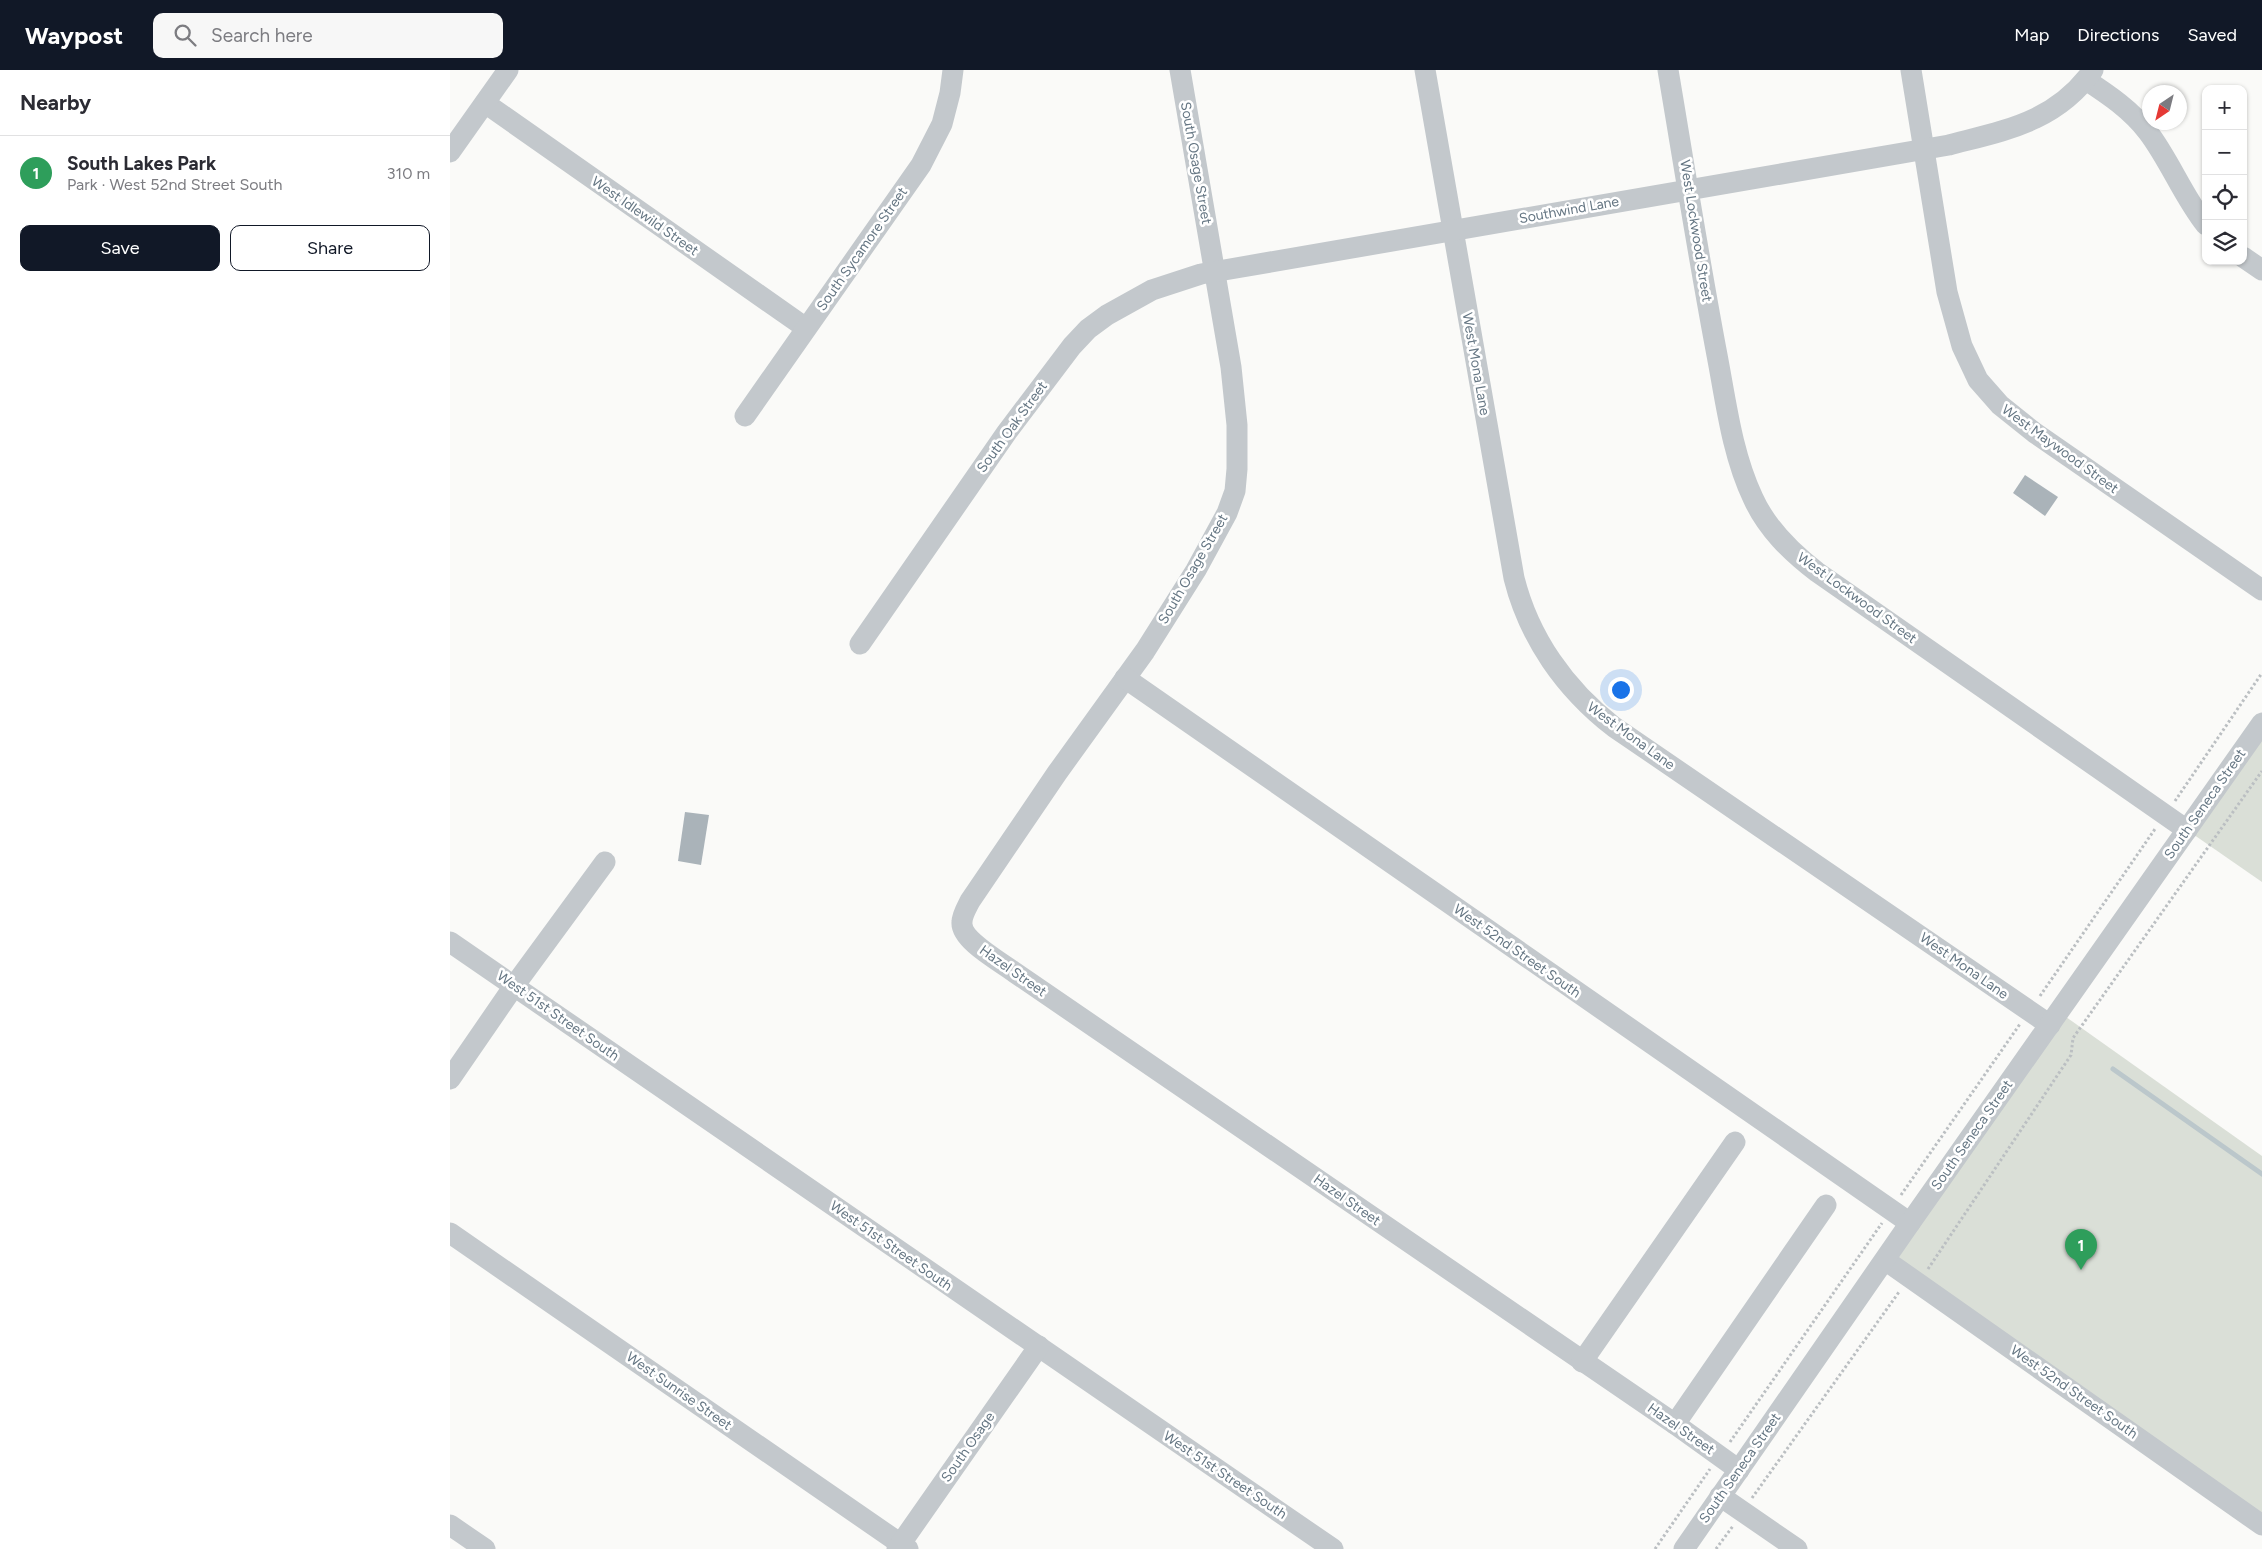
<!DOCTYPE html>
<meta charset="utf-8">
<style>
:root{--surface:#fff;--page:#f7f7f7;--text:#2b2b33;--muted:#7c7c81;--line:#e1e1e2;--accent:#111827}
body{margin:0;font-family:Figtree,sans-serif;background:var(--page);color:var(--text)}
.controls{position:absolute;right:15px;top:15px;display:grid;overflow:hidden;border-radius:10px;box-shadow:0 1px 4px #0004}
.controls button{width:45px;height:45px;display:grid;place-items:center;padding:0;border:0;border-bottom:1px solid var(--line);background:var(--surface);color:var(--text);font:25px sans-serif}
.compass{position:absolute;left:1692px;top:15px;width:45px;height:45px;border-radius:50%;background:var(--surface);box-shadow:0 1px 4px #0004;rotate:215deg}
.you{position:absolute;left:1170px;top:619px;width:18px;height:18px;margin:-12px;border:4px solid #fff;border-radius:50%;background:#1a73e8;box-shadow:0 0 0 8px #1a73e833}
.badge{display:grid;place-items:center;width:32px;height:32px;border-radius:50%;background:var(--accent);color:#fff;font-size:16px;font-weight:700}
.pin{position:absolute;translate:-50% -41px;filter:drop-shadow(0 1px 2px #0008)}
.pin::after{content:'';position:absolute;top:26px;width:18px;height:15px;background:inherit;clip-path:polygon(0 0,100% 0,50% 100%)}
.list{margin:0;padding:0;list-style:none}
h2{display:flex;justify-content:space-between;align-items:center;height:65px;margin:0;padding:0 20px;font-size:21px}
h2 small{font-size:16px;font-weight:400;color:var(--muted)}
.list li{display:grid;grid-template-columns:32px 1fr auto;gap:15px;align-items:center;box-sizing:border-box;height:75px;padding:0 20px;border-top:1px solid var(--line)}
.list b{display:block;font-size:19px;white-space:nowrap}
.list p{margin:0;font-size:16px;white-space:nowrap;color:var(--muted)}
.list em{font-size:16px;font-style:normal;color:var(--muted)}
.actions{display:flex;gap:10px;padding:15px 20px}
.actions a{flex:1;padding:11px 0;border:1px solid var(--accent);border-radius:10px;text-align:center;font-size:18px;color:var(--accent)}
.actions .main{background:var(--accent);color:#fff}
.icon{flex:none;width:28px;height:28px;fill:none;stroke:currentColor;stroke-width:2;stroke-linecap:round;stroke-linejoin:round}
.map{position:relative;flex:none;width:1812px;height:1479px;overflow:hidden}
header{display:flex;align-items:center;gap:30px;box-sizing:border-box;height:70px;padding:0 25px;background:var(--accent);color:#fff}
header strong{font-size:24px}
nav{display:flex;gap:28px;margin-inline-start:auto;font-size:18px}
.search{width:350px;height:45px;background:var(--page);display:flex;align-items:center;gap:12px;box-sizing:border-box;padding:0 18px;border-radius:10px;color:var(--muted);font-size:19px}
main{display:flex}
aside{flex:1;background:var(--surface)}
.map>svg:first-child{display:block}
.green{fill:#dadfd7}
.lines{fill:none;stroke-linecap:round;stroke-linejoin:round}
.stream{stroke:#bbc7cb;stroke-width:5}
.building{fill:#aab3b9}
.path{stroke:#bbbfc2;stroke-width:3;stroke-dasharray:2.5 2.5;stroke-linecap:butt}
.minor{stroke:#c3c8cc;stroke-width:21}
.labels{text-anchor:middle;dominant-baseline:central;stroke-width:5;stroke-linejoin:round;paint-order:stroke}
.street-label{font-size:14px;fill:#657683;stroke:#fff}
</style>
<header>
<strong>Waypost</strong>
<div class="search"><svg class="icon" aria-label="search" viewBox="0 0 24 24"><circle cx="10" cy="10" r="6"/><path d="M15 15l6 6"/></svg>Search here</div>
<nav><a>Map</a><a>Directions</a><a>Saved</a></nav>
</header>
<main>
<aside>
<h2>Nearby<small></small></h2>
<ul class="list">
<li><span class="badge" style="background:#2e9e5b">1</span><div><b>South Lakes Park</b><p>Park · West 52nd Street South</p></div><em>310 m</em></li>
</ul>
<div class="actions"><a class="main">Save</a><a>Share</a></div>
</aside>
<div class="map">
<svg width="1812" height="1479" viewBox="0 0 1812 1479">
<rect width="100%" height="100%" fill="#fafaf8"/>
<!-- green -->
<g class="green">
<polygon points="1812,653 1812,812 1737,760"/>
<polygon points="1609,942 1812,1086 1812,1455 1435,1190"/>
</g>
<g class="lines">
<!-- stream -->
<polyline class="stream" points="1663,999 1812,1104"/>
</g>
<!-- building -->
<g class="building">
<polygon points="1575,405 1608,427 1595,446 1563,423"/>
<polygon points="235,742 259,745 251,795 228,791"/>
</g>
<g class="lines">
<!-- path -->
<g class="path">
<polyline points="1725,731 1812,603"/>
<polyline points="1590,926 1705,759"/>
<polyline points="1451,1125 1570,954"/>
<polyline points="1478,1199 1621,985 1623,968 1812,701"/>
<polyline points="1280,1372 1432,1153"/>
<polyline points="1302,1428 1449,1222"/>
<polyline points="1205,1479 1260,1399"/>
<polyline points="1266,1479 1283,1456"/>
</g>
<!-- minor -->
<g class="minor">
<path d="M730 0 781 297 787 355V399L785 421 777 443 746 500 695 581 607 703 520 831C517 837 512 845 512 852 510 870 551 892 564 902L1225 1354 1289 1400"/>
<path d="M975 0 1064 508C1079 568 1115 619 1164 657L1600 955"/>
<path d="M1218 0C1234 95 1249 190 1267 285 1276 332 1282 384 1303 428 1317 459 1341 482 1367 502L1737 760"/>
<polyline points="1461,0 1497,222 1512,276 1528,310 1550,335 1585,363 1812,520"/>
<path d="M1636 10C1659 25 1681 40 1698 62 1720 91 1733 126 1756 155"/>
<polyline points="35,33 356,258"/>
<polyline points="0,82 58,0"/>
<polyline points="1793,187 1812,200"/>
<polyline points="295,346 471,95 492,54 500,23 503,0"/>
<path d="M410 574 557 362 622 276 638 259 657 245 702 220 751 204 1499 75C1556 60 1606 52 1643 0"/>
<polyline points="675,608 1460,1153"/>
<polyline points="0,872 883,1479"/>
<polyline points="0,1009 64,916 155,792"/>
<polyline points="0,1163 458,1479"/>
<polyline points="1435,1190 1812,1455"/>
<polyline points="1132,1292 1285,1072"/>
<polyline points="1225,1354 1376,1135"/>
<polyline points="1270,1426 1347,1479"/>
<polyline points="0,1455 35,1479"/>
<polyline points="447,1479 589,1276"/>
<polyline points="1234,1479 1460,1153 1812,653"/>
</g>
</g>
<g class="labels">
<!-- street labels -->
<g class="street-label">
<text transform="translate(746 93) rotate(80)">South Osage Street</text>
<text transform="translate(1119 140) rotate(-10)">Southwind Lane</text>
<text transform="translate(195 146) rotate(35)">West Idlewild Street</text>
<text transform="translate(1246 161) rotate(81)">West Lockwood Street</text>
<text transform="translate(412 179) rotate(-55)">South Sycamore Street</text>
<text transform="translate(1026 294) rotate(80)">West Mona Lane</text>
<text transform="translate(562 357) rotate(-54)">South Oak Street</text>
<text transform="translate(1610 379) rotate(36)">West Maywood Street</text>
<text transform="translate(743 499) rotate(-60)">South Osage Street</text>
<text transform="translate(1407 528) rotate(36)">West Lockwood Street</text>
<text transform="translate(1181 666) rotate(36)">West Mona Lane</text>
<text transform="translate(1755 734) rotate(-55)">South Seneca Street</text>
<text transform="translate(1067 881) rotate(35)">West 52nd Street South</text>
<text transform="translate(1514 896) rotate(35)">West Mona Lane</text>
<text transform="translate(563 901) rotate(35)">Hazel Street</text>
<text transform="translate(108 946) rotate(35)">West 51st Street South</text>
<text transform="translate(1522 1065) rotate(-55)">South Seneca Street</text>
<text transform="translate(897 1130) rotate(35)">Hazel Street</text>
<text transform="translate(441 1176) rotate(35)">West 51st Street South</text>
<text transform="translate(229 1321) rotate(35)">West Sunrise Street</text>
<text transform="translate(1624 1322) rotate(35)">West 52nd Street South</text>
<text transform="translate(1231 1359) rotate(35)">Hazel Street</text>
<text transform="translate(518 1377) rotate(-55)">South Osage</text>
<text transform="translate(1290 1398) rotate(-55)">South Seneca Street</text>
<text transform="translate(775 1405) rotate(34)">West 51st Street South</text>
</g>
</g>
</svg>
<div class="controls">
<button>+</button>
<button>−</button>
<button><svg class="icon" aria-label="locate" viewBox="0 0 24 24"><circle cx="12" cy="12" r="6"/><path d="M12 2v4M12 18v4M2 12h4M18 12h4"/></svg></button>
<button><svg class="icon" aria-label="layers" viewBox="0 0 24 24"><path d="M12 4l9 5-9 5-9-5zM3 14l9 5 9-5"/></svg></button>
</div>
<svg class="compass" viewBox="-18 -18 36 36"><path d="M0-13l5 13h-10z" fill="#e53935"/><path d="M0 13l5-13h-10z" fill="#7c7c81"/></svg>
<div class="you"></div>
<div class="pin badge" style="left:1631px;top:1200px;background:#2e9e5b">1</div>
</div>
</main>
